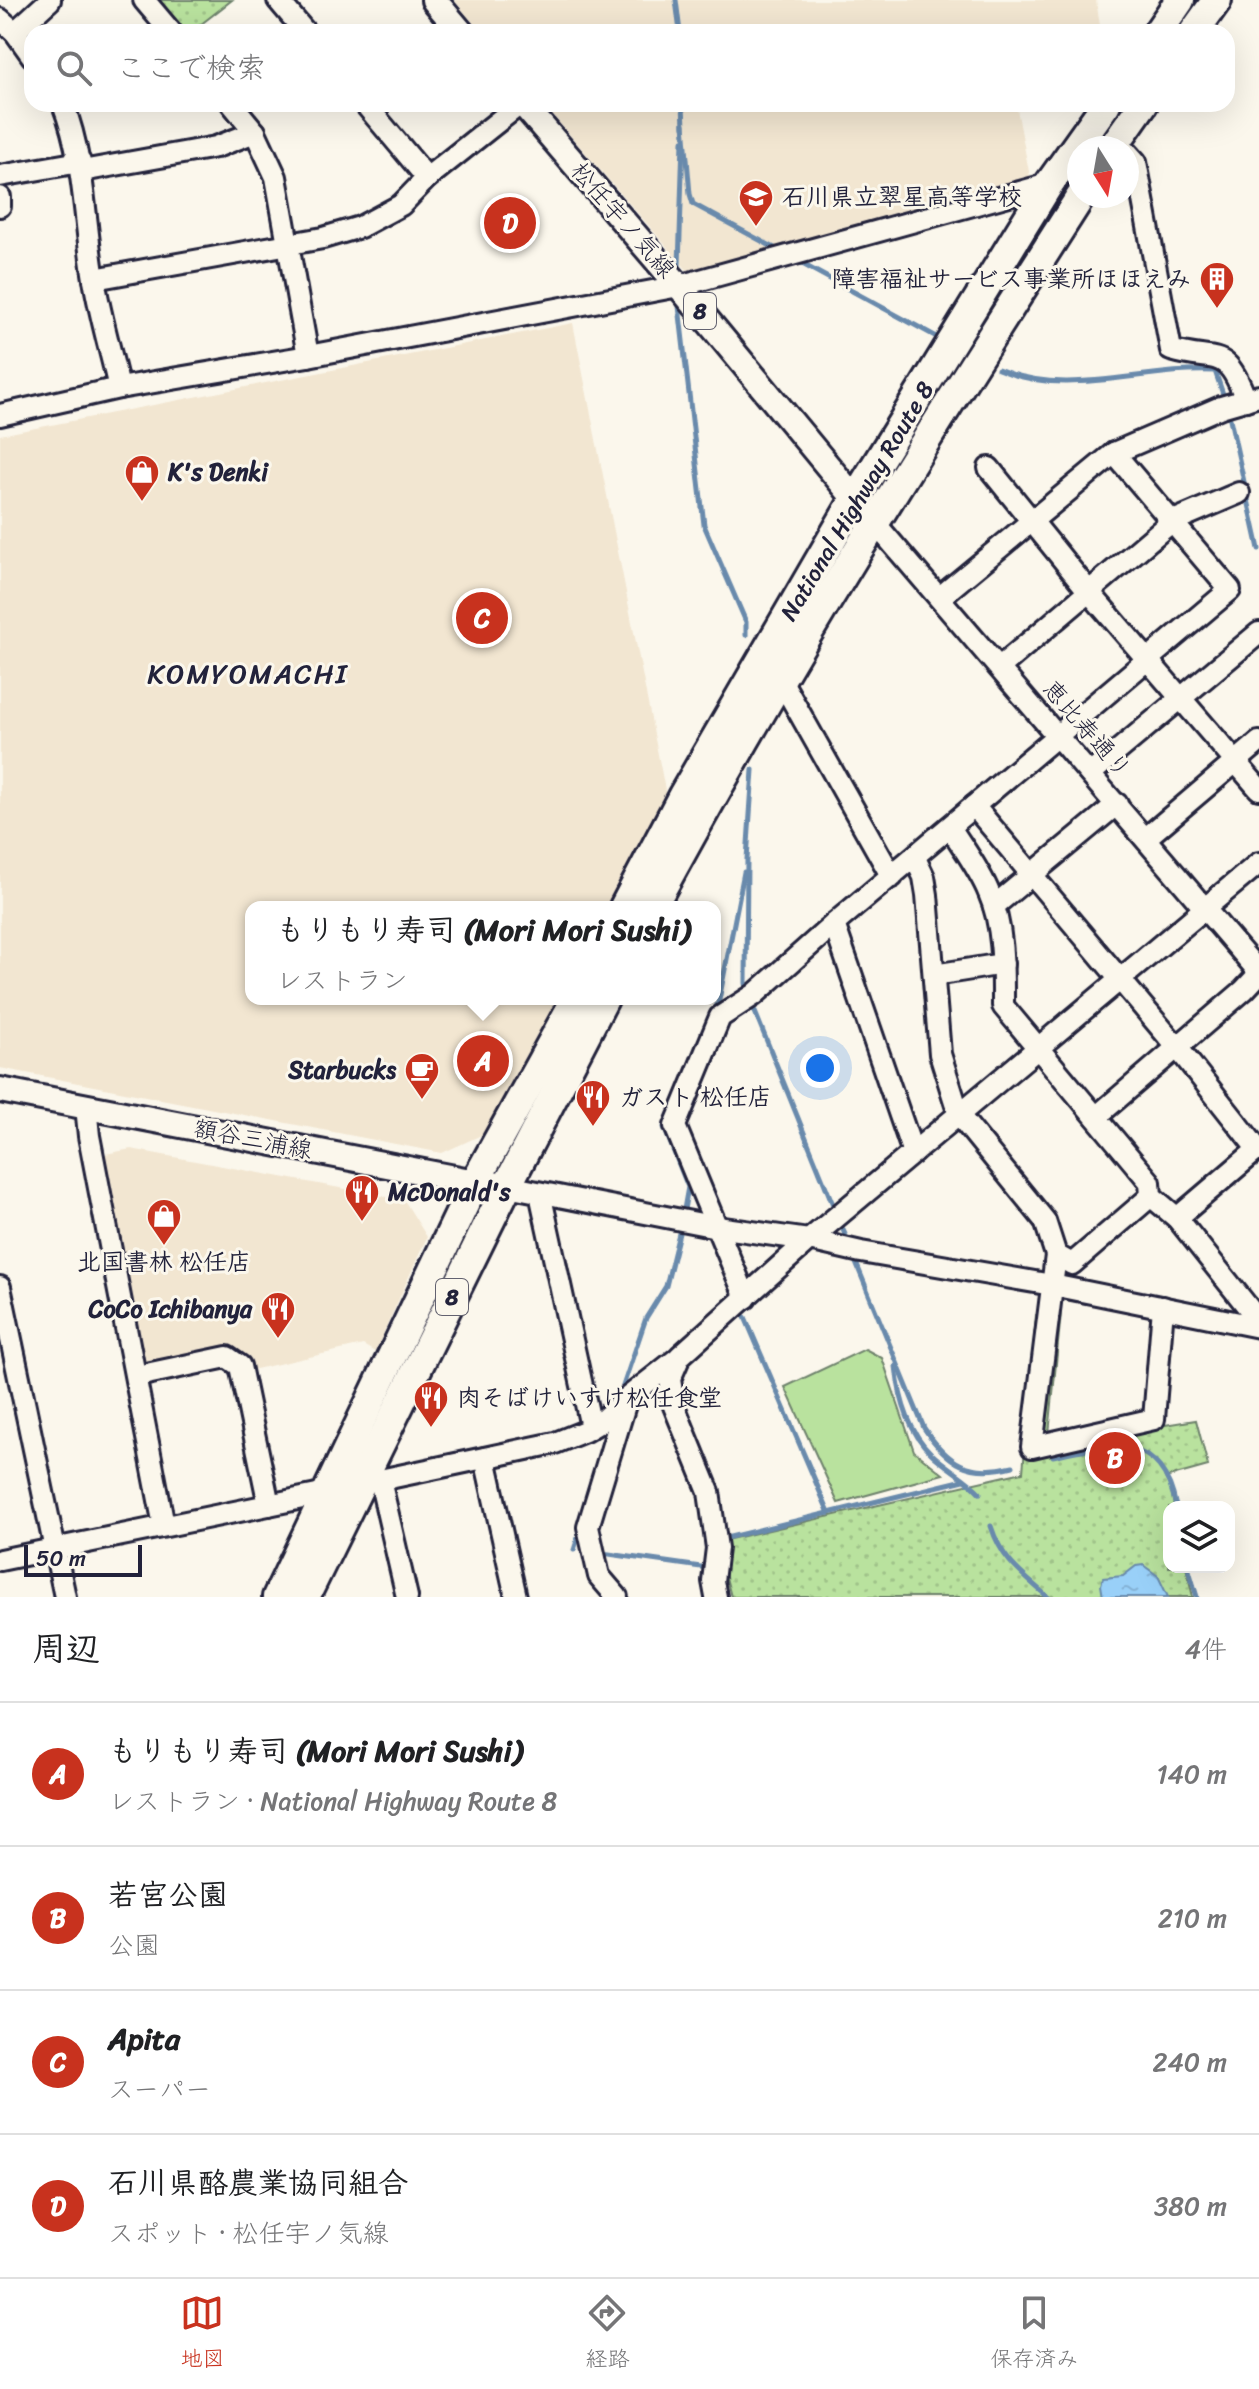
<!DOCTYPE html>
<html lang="ja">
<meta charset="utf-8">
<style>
:root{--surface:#fff;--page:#f2f2f2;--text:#202124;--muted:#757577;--line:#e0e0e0;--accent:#c8321e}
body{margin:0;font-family:Sriracha,"Klee One",sans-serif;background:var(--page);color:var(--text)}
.controls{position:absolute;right:24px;bottom:24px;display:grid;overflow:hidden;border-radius:16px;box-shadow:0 8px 32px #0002}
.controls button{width:72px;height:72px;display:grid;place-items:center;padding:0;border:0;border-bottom:2px solid var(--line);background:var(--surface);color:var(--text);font:40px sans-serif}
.compass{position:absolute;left:1067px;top:136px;width:72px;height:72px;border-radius:50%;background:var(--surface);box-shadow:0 8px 32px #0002;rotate:169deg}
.scale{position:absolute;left:24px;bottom:20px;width:118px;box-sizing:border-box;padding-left:8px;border:4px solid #22223b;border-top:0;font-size:22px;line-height:28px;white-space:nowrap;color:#22223b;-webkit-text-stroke:6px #fbf7ec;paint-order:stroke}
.you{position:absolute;left:820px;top:1068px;width:28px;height:28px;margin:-20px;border:6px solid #fff;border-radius:50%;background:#1a73e8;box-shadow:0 0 0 12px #1a73e833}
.badge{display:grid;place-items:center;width:52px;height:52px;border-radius:50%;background:var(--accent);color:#fff;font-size:26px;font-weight:700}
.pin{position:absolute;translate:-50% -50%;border:4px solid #fff;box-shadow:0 2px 8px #0006}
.popup{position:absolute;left:245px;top:901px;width:476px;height:104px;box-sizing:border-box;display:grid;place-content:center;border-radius:16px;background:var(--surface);filter:drop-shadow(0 2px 6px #0005);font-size:26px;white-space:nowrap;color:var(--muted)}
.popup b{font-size:30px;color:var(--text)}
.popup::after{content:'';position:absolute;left:50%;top:100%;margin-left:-16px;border:16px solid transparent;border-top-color:var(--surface)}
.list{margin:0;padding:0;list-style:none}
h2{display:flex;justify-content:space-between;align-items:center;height:104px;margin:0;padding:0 32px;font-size:34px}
h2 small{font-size:26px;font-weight:400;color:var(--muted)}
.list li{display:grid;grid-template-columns:52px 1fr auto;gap:24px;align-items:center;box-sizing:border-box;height:144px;padding:0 32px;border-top:2px solid var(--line)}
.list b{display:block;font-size:30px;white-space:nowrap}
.list p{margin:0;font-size:26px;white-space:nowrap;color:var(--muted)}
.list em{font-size:26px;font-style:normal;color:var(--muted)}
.icon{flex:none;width:44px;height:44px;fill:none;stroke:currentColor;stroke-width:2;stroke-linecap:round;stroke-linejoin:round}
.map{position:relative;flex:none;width:1259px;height:1597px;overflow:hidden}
.search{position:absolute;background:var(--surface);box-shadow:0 8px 32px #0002;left:24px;right:24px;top:24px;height:88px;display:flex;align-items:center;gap:20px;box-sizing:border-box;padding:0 28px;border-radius:24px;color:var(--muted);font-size:30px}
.sheet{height:680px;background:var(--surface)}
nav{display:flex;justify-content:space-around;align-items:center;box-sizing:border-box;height:112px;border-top:2px solid var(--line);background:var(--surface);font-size:22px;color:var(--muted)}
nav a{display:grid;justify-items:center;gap:4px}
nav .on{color:var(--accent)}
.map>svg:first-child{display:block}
.built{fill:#f2e6d1}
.grass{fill:#b9e29e;stroke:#6e826c;stroke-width:2}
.park{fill:url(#park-dots);stroke:#6e826c;stroke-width:2}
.water{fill:url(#water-ripples);stroke:#698aac;stroke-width:2}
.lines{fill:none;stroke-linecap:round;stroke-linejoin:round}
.stream{stroke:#698aac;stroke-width:5}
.minor-casing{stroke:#22223b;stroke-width:26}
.major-casing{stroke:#22223b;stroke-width:30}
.highway-casing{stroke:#22223b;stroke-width:34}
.minor{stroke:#fbf7ec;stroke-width:20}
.major{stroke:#fbf7ec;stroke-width:24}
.highway{stroke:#fbf7ec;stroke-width:28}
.labels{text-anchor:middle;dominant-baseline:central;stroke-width:6;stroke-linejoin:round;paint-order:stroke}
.shield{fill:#fbf7ec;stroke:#636270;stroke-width:2}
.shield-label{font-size:22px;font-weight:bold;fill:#22223b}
.poi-label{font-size:24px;font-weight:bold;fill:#22223b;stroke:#fbf7ec;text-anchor:start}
.street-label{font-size:24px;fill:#22223b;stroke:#fbf7ec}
.quarter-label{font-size:28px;letter-spacing:2px;fill:#22223b;stroke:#fbf7ec}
</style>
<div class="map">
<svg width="1259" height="1597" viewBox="0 0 1259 1597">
<defs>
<pattern id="park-dots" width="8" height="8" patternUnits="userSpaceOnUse" patternTransform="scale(2)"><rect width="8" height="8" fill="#b9e29e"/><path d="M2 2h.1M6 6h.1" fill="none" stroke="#9fc289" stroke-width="1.8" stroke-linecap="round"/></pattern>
<pattern id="water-ripples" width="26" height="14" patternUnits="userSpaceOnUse" patternTransform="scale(2)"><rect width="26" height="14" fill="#99d0f8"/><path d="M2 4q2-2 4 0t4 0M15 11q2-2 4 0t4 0" fill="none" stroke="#84b2d6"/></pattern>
</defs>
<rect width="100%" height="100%" fill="#fbf7ec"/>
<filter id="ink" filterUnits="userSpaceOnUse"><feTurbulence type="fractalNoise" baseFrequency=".0125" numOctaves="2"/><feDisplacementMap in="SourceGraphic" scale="16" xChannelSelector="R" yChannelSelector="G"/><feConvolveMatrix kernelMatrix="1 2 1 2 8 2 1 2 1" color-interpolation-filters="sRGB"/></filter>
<g filter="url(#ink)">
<!-- built -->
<g class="built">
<polygon points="454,0 1096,0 1101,32 481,32"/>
<polygon points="543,104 1016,104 1030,177 694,278"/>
<polygon points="573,323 666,795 607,907 251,907 251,999 558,999 488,1132 442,1153 0,1068 0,435"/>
<polygon points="131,1149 404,1200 427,1237 375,1352 363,1345 247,1371 244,1358 156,1368 141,1360 100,1155"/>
</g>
<!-- grass -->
<polygon class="grass" points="865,1349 882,1358 914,1451 943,1474 838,1503 785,1387"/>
<!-- park -->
<g class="park">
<polygon points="157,0 232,0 191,32 186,32"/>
<polygon points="1061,1313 1048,1444 1196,1420 1208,1466 1165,1478 1171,1489 1174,1507 1169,1507 1169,1567 1186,1567 1193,1597 731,1597 717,1542 1023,1472 1036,1315"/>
</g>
<!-- water -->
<polygon class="water" points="1143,1565 1158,1576 1168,1597 1103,1597 1101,1585 1103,1578 1123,1576 1136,1566"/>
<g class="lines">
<!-- stream -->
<g class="stream">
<polyline points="676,0 680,32"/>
<polyline points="683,104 684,127"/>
<polyline points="684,124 690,194 693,204 780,251"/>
<polyline points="795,260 935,336"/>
<polyline points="679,266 683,141"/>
<polyline points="679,306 704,525 746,622 746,635"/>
<path d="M998 369C1068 399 1143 367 1215 371L1225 400"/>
<polyline points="1228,410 1259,549"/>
<polyline points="748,993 746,983 747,859 753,770"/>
<polyline points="751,1002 836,1212"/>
<polyline points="713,1014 719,1000 744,872"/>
<polyline points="668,1118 664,1127 688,1187 683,1215"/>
<polyline points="689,1188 699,1210"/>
<polyline points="839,1221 848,1241"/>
<path d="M854 1258 924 1428C948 1464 969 1477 1013 1466"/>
<polyline points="745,1317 829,1513"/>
<path d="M896 1366C899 1396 908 1431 931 1453 946 1468 967 1478 980 1493"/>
<polyline points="623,1386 646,1318 666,1286 681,1225"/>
<path d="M1053 1456C1111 1443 1162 1433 1176 1507"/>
<path d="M991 1526C1002 1561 1022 1574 1048 1597"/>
<polyline points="724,1542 726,1538 964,1480"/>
<polyline points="574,1550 581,1528"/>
<polyline points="602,1553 708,1568"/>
<polyline points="1188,1567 1197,1597"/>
</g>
<!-- minor casing -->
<g class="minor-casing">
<g id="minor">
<polyline points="144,0 171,32"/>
<polyline points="278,0 305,32"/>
<polyline points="0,19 15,32 32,56"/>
<polyline points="15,32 50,0"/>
<path d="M63 104C85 161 84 220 94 279 100 316 111 352 119 388"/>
<polyline points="232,104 255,132 276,177 308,356"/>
<path d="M1127 152 1136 162 1171 350C1218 364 1225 344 1246 400"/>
<polyline points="82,171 216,147 255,132"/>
<polyline points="0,176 80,162"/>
<polyline points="427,178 520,104"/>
<polyline points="0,197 0,206"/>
<polyline points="94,279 323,238 360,227 401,205 427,178 365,104"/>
<polyline points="0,415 119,388 308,356 679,286 1049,184"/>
<polyline points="989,468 1090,593 1259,789"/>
<polyline points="874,522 1259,972"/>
<polyline points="940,597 1114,453 1221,407 1259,396"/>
<polyline points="1000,667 1171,522 1239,493"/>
<polyline points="781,680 892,877"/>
<polyline points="1090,774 1259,633"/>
<polyline points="974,806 1177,1047 1259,1151"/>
<path d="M950 827C963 848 980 870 989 893 1004 927 1003 970 1003 1006L1150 1182 1151 1196 1177 1218 1259 1321"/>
<polyline points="1146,838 1259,742"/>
<polyline points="915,858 924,877 927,895 940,1054 959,1115 1045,1221 1056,1255 1032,1447 1154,1419 1163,1307"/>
<polyline points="994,906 1117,804"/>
<polyline points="834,924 913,1153"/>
<polyline points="934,975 1003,964"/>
<polyline points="86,1106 89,1136 164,1526"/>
<polyline points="1096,1117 1244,990 1259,974"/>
<polyline points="507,1186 717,1227 809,1240 861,1252 1052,1285 1259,1327"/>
<polyline points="540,1193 591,1427"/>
<polyline points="1177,1218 1258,1149"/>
<polyline points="1056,1255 1072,1264 1151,1196"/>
<polyline points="0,1287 65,1597"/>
<polyline points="746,1298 675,1126 720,1017 754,995 834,924 1230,590 1114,453"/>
<polyline points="137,1376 227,1357 240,1366 269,1505"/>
<polyline points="485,1458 516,1597"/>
<polyline points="369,1474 380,1480 407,1597"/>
<polyline points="380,1480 555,1443 585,1431 602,1421 622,1402 677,1359"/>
<polyline points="0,1560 327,1493"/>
<polyline points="617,1597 599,1576 588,1527 627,1398"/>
<polyline points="716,1597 713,1581 717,1548 709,1492 674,1406 670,1379 680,1356 809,1240 1259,863"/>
</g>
</g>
<!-- major casing -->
<g class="major-casing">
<g id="major">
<polyline points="434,0 461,32"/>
<polyline points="523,104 679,286 865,511"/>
<polyline points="0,1090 475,1182 507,1186"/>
</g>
</g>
<!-- highway casing -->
<g class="highway-casing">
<g id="highway">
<polyline points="1158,32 1180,0"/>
<polyline points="1194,32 1217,0"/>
<polyline points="1112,148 1143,104"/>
<polyline points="624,907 683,795 855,499 1049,184 1106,104"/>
<path d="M652 907C783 663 932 429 1081 196"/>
<polyline points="277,1597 475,1182 576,999"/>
<polyline points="305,1597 507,1186 604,999"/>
</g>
</g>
<!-- minor -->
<use href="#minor" class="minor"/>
<!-- major -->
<use href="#major" class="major"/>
<!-- highway -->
<use href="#highway" class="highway"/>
</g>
</g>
<!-- icons -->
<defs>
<g id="school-pin" transform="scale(1.8)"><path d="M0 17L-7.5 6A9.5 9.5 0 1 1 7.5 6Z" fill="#c8321e" stroke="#fbf7ec"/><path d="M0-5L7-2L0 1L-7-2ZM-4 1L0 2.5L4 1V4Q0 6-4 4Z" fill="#fff"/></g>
<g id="building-pin" transform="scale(1.8)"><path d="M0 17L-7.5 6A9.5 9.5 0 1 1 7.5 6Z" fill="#c8321e" stroke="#fbf7ec"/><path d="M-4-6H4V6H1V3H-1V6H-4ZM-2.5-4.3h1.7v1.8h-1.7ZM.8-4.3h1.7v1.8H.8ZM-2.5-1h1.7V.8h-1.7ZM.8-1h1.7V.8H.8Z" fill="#fff"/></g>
<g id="shop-pin" transform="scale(1.8)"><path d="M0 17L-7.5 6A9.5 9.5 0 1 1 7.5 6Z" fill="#c8321e" stroke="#fbf7ec"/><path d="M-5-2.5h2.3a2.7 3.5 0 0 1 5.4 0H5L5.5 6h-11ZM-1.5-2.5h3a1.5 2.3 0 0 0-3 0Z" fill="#fff"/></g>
<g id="cafe-pin" transform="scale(1.8)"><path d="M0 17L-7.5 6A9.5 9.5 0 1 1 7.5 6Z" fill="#c8321e" stroke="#fbf7ec"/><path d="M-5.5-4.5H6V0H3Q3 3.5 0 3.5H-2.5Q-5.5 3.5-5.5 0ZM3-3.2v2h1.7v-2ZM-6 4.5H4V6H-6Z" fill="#fff"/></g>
<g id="restaurant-pin" transform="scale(1.8)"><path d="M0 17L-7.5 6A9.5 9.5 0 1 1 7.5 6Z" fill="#c8321e" stroke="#fbf7ec"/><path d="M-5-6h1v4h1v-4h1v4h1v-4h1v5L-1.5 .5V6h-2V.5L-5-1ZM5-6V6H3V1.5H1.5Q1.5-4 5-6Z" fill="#fff"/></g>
</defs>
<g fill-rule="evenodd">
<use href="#school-pin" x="756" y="197"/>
<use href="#building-pin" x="1217" y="279"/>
<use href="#shop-pin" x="142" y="472"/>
<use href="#cafe-pin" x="422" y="1070"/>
<use href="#restaurant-pin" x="593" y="1097"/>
<use href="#restaurant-pin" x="362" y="1192"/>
<use href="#shop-pin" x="164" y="1216"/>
<use href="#restaurant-pin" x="278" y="1309"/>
<use href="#restaurant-pin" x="431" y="1398"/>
</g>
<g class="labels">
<!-- shield labels -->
<g class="shield">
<rect x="684" y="293" width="32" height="36" rx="6"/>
<rect x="436" y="1279" width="32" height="36" rx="6"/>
</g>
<g class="shield-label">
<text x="700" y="311">8</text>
<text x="452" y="1297">8</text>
</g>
<!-- poi labels -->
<g class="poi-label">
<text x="782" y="197">石川県立翠星高等学校</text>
<text x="1191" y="279" text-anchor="end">障害福祉サービス事業所ほほえみ</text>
<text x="168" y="472">K's Denki</text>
<text x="396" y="1070" text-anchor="end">Starbucks</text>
<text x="619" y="1097">ガスト 松任店</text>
<text x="388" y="1192">McDonald's</text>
<text x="164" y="1262" text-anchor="middle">北国書林 松任店</text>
<text x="252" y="1309" text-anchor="end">CoCo Ichibanya</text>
<text x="457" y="1398">肉そばけいすけ松任食堂</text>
</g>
<!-- street labels -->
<g class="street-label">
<text transform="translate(623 220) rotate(49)">松任宇ノ気線</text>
<text transform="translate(857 501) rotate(-59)">National Highway Route 8</text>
<text transform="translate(1087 729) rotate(49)">恵比寿通り</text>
<text transform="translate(253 1139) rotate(11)">額谷三浦線</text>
</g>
<!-- quarter labels -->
<g class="quarter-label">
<text x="248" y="673">KOMYOMACHI</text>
</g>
</g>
</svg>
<div class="controls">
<button><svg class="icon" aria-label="layers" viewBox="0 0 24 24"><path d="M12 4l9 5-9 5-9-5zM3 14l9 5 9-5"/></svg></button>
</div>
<svg class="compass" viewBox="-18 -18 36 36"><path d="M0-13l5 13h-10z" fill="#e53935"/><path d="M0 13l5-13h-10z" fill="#757577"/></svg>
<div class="scale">50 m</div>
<div class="you"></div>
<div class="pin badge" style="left:483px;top:1061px">A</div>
<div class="popup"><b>もりもり寿司 (Mori Mori Sushi)</b>レストラン</div>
<div class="pin badge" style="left:1115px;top:1458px">B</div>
<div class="pin badge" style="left:482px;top:618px">C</div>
<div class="pin badge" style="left:510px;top:223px">D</div>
<div class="search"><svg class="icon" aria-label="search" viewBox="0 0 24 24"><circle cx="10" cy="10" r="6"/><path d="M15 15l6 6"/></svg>ここで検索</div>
</div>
<section class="sheet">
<h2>周辺<small>4件</small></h2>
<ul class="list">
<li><span class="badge">A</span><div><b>もりもり寿司 (Mori Mori Sushi)</b><p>レストラン · National Highway Route 8</p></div><em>140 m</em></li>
<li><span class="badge">B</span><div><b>若宮公園</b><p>公園</p></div><em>210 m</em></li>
<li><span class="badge">C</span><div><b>Apita</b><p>スーパー</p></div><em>240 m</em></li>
<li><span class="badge">D</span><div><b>石川県酪農業協同組合</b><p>スポット · 松任宇ノ気線</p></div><em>380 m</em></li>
</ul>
</section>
<nav>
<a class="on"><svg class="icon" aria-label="map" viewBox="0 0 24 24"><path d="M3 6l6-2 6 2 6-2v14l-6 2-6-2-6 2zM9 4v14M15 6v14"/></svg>地図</a>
<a><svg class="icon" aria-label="directions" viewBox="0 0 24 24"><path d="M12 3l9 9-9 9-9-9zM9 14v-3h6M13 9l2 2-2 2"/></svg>経路</a>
<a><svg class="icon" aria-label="saved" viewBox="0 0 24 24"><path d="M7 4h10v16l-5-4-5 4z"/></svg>保存済み</a>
</nav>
